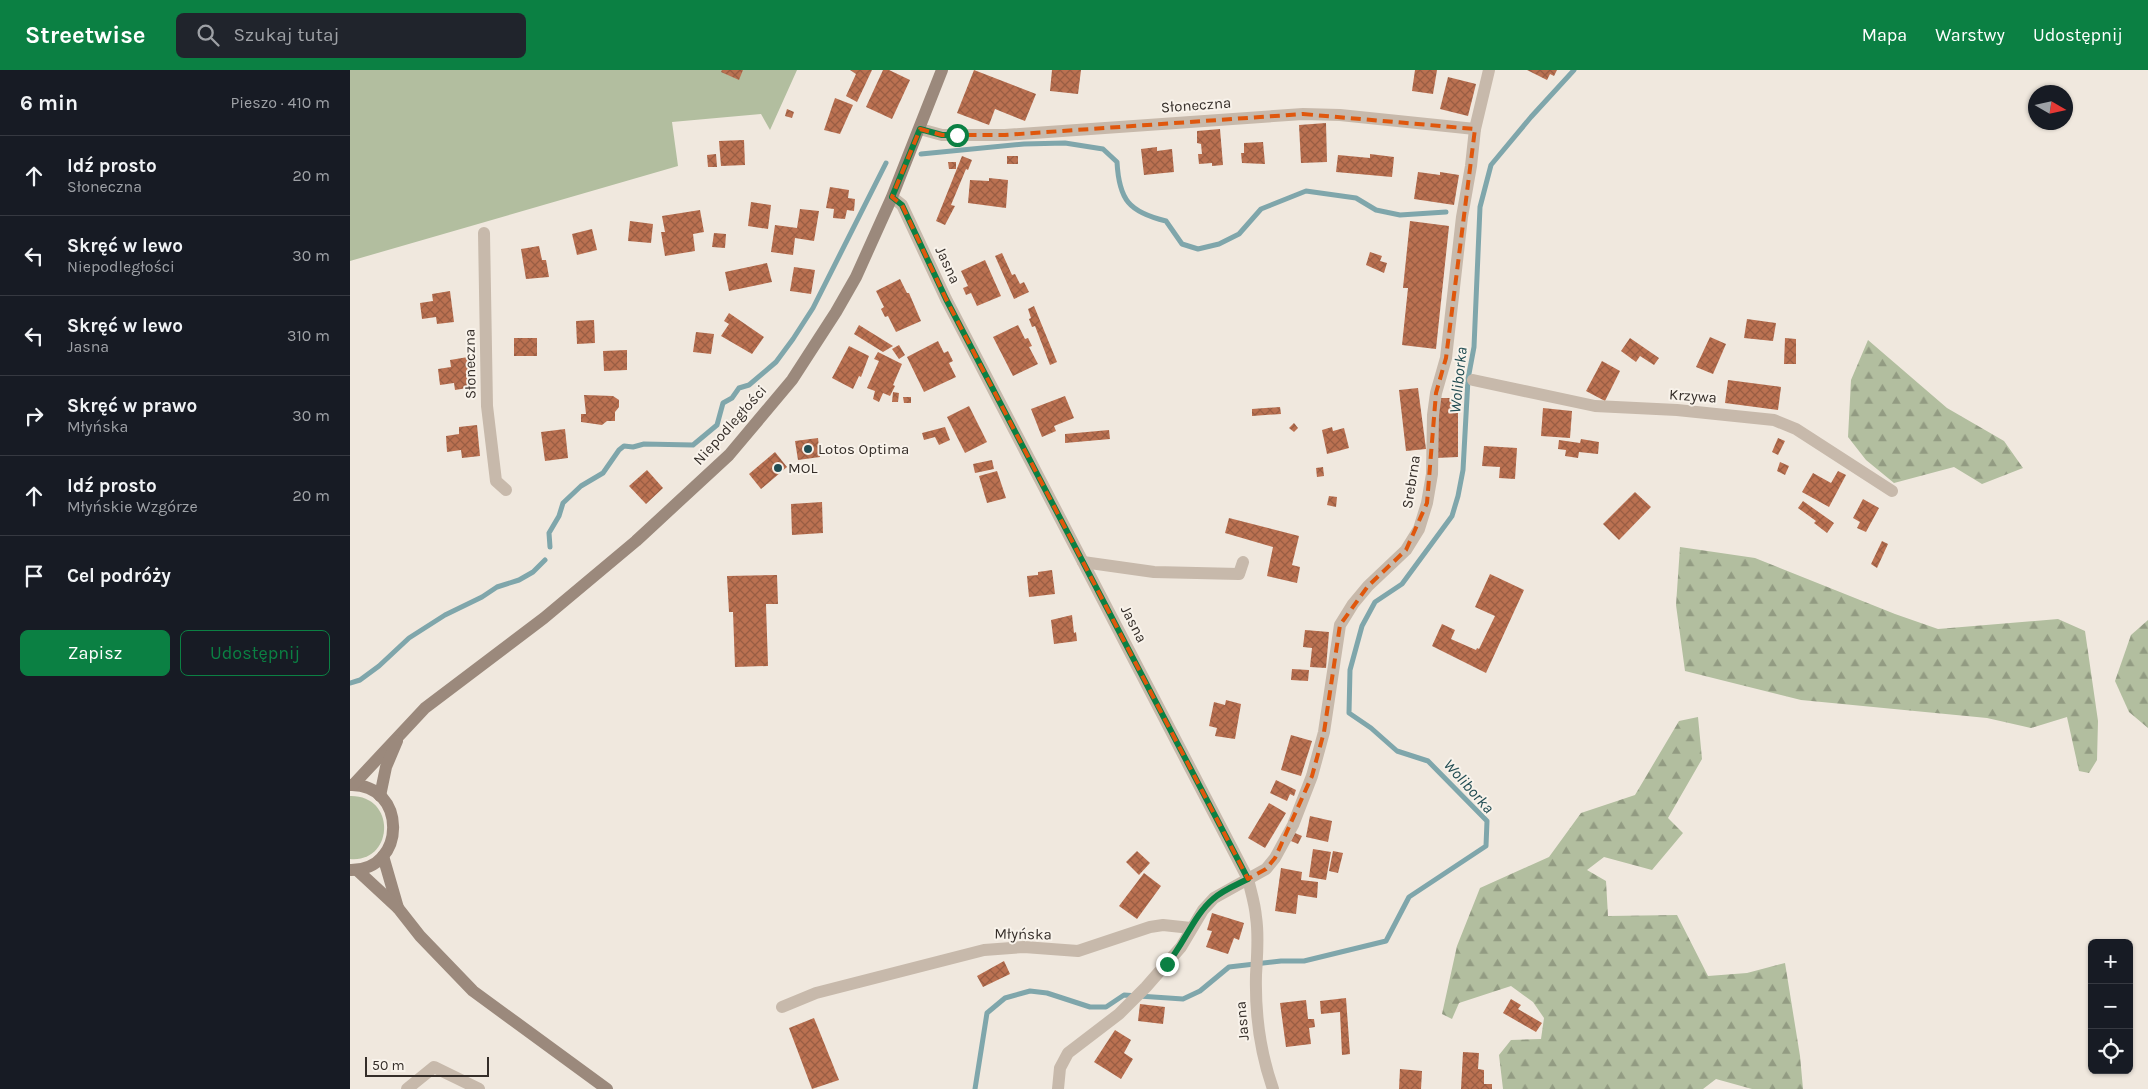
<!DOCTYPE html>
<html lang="pl">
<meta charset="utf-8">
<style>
:root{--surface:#171b24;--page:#20242c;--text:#f1f3f6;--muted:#9ea1a6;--line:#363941;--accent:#0b8043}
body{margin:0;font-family:Karla,sans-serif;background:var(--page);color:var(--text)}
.controls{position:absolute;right:15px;bottom:15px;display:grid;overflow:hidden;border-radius:8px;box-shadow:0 1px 4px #0004}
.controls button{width:45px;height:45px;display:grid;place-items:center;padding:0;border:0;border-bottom:1px solid var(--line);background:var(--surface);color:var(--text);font:25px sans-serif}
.compass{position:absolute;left:1678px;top:15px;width:45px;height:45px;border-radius:50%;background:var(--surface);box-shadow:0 1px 4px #0004;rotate:99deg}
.scale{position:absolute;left:15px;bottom:12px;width:124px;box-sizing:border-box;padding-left:5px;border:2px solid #352e29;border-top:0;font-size:14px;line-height:18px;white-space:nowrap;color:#352e29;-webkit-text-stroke:4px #f8f2ea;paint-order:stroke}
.stop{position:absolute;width:15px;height:15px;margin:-11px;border:4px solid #0b8043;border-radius:50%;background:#fff}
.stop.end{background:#0b8043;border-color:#fff;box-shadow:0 1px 5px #0008}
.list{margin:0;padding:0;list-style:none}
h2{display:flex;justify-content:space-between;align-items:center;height:65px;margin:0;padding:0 20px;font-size:21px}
h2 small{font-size:16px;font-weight:400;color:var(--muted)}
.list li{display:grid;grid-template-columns:32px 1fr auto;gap:15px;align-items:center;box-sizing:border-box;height:80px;padding:0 20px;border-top:1px solid var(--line)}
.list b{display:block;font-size:19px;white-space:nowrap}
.list p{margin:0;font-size:16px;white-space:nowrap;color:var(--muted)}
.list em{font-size:16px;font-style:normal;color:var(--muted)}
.actions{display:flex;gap:10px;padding:15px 20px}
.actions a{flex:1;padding:11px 0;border:1px solid var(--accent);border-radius:8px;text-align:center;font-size:18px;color:var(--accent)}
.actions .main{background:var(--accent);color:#fff}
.icon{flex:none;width:28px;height:28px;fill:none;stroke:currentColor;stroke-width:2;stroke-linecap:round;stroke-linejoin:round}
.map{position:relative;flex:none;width:1798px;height:1019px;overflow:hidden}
header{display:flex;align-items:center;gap:30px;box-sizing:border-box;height:70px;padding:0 25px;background:var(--accent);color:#fff}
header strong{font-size:24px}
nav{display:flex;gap:28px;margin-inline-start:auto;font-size:18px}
.search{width:350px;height:45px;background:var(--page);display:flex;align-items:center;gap:12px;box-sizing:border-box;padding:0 18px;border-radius:8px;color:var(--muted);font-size:19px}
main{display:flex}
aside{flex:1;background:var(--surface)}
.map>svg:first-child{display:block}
.green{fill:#b2be9f}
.forest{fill:url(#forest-firs)}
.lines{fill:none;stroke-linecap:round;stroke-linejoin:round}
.stream{stroke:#7fa6ab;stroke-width:5}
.building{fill:url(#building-cross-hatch)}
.street{stroke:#c7b9ab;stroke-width:12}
.secondary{stroke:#9b897c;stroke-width:12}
.route{stroke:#0b8043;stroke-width:6}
.marked{fill:none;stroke:#df570d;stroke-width:4;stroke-dasharray:10 6;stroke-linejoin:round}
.poi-dot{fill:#224d53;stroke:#f8f2ea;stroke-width:2}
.labels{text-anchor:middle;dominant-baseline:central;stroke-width:4;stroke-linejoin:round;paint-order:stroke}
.street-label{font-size:15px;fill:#352e29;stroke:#f8f2ea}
.poi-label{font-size:15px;fill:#352e29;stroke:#f8f2ea;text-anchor:start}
.water-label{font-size:16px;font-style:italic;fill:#224d53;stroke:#f8f2ea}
</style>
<header>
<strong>Streetwise</strong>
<div class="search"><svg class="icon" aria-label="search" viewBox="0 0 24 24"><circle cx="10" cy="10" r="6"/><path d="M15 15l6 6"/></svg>Szukaj tutaj</div>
<nav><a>Mapa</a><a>Warstwy</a><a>Udostępnij</a></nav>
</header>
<main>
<aside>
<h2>6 min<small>Pieszo · 410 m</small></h2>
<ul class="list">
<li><svg class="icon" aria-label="ahead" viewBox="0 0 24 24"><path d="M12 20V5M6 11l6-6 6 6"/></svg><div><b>Idź prosto</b><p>Słoneczna</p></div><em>20 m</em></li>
<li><svg class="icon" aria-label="left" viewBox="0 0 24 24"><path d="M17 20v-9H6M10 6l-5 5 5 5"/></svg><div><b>Skręć w lewo</b><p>Niepodległości</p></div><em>30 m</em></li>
<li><svg class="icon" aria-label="left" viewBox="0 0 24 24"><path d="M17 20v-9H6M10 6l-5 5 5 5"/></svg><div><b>Skręć w lewo</b><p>Jasna</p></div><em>310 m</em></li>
<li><svg class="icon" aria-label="right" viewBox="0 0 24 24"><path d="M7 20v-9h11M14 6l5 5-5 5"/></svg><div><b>Skręć w prawo</b><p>Młyńska</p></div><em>30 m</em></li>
<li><svg class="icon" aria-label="ahead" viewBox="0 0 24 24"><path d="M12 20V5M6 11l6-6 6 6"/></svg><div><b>Idź prosto</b><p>Młyńskie Wzgórze</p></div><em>20 m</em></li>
<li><svg class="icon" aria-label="arrive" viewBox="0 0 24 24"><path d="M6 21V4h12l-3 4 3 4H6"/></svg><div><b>Cel podróży</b></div></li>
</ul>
<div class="actions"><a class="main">Zapisz</a><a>Udostępnij</a></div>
</aside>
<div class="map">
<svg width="1798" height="1019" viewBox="0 0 1798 1019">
<defs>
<pattern id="forest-firs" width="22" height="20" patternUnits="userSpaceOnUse" patternTransform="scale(1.25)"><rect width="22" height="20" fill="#b2be9f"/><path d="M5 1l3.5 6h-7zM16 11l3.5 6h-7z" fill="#929b82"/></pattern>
<pattern id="building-cross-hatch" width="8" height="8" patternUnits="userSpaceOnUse" patternTransform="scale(1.25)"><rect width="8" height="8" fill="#bb7151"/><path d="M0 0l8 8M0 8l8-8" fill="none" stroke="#995d43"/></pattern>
</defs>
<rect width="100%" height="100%" fill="#f0e8de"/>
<!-- green -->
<g class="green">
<polygon points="0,0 447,0 420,60 411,44 322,52 328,96 0,191"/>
<path d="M0 726C47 725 44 793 0 789Z"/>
</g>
<!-- forest -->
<g class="forest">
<polygon points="1518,270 1597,338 1654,371 1673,398 1632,414 1604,397 1544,413 1516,390 1498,367 1501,310"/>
<polygon points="1330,477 1405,488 1545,544 1588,559 1708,549 1735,561 1748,651 1747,690 1739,703 1729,701 1717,647 1681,658 1637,648 1451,630 1335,601 1326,535"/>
<polygon points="1798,550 1798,658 1779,642 1765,611 1781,565"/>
<polygon points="1348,647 1352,689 1318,748 1333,763 1302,800 1254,787 1237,800 1256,811 1258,846 1327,845 1358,906 1397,903 1435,893 1450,986 1453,1019 1402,1019 1366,1009 1353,1019 1153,1019 1149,985 1161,970 1191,969 1194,948 1183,932 1161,916 1109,933 1102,949 1092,944 1107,876 1130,818 1199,787 1231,743 1285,725 1329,651"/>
</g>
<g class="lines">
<!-- stream -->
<g class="stream">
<path d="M571 84 674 74 715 73 753 79 767 92C769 130 779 142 816 151L832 174 848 179 869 174 889 164 911 139 956 121 1006 128 1026 140 1050 145 1096 142"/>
<polyline points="200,477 199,463 209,446 213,433 231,416 253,403 269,380 274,376 283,377 294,374 343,375 367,355 373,333 382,328 389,318 399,315 426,292 443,269 463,238 536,93"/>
<polyline points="0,613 10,610 29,596 59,568 95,545 132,527 147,517 169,510 183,502 195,490"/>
<polyline points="625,1019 637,943 655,928 680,921 697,923 740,937 756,937 774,925 833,929 850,921 879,897 931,891 954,891 1036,871 1059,827 1136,776 1137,751 1078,691 1047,681 1021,658 999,643 1000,600 1012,556 1025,532 1052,514 1102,446 1108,426 1113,400 1118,309 1124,277 1130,137 1141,95 1181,47 1224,0"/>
</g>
</g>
<!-- building -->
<g class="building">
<polygon points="372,0 393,0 389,10 371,2"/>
<polygon points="500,0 522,0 507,32 496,26 506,4"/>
<polygon points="533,0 539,0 560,10 542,49 516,37"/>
<polygon points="624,0 686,24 675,51 645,39 639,55 607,43"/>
<polygon points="702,0 731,0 728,24 700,21"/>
<polygon points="1065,0 1087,0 1083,24 1062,21"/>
<polygon points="1177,0 1207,0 1204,6 1200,4 1197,10"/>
<polygon points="1098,7 1126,14 1118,46 1090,39"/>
<polygon points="485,28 503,35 490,64 474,60"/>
<polygon points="437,39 444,42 442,48 435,46"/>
<polygon points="976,53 977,92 951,93 949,55"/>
<polygon points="870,59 873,95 862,96 862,93 849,94 848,84 852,84 851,74 847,73 847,61"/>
<polygon points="394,70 395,95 371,96 369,71"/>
<polygon points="913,72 915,94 892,93 891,83 894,83 894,73"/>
<polygon points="807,77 807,81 822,79 824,102 794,105 791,79"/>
<polygon points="366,84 367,97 358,97 357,85"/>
<polygon points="1020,84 1044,87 1042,107 986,102 988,85 1020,88"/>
<polygon points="612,86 622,90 618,100 616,99 601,135 605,136 595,155 586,151"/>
<rect x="657" y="86" width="11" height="8"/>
<polygon points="598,92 606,92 606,99 599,99"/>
<polygon points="1068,102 1090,105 1090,102 1109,105 1104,135 1064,129"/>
<polygon points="639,108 658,110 656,138 618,133 620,110 639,111"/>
<polygon points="480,117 499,120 498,128 505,129 504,141 497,140 495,149 483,148 484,139 476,138"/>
<polygon points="401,132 421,135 418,159 398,156"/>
<polygon points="450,139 469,141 464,171 445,168 443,185 421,182 425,155 447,158"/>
<polygon points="350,140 354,162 343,164 345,181 315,186 311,162 315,162 312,146"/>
<polygon points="280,151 303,154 301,173 278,171"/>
<polygon points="1060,151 1099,156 1086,279 1052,275 1058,218 1053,218"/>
<polygon points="242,159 247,180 227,185 222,164"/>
<polygon points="364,163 376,164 375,178 362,177"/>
<polygon points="189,176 192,190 196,190 199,207 176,209 171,179"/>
<polygon points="1020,182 1032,186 1030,191 1037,193 1034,203 1016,195"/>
<polygon points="652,183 662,205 665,204 670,214 674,212 679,222 664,229 645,186"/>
<polygon points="635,190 651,226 627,236 621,223 616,225 613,218 618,216 611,201"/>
<polygon points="417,193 422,212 379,221 375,202"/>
<polygon points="444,197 465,200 461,224 440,221"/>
<polygon points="550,209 557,223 559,223 571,251 546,262 538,246 535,247 531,239 534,237 526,221"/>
<polygon points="100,221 104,252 87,254 86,247 72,249 70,233 83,231 82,224"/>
<polygon points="684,236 707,292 700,295 685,256 682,257 679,249 681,248 678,239"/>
<polygon points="379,243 414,267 402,284 371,266 379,254 374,251"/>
<polygon points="1397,249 1426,253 1423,271 1394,268"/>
<polygon points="244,250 245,273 227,274 226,251"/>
<polygon points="509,255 543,276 533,282 504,264"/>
<polygon points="668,255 675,269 678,268 682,276 679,277 688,294 663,306 643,267"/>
<polygon points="346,262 364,264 361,284 343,282"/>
<polygon points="1360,267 1376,274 1363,304 1346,297"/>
<rect x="164" y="268" width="23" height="18"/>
<polygon points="1280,268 1309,288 1304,295 1290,286 1286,292 1271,281"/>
<polygon points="1435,268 1446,269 1446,294 1434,294"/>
<polygon points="588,271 594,283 598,281 603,291 599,293 606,307 574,322 557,287"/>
<polygon points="549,275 555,285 549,289 542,279"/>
<polygon points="499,276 519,286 511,307 509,306 503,319 482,308"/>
<polygon points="277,280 277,300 254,301 253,281"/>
<polygon points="528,282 552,294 543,315 545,316 540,326 533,323 529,332 523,329 525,321 517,318 529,291 524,289"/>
<polygon points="118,287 123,317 105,320 104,313 90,315 88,299 101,297 100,290"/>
<polygon points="1252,291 1270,301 1255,331 1236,321"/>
<polygon points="1378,310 1431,317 1428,340 1375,333"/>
<polygon points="1068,318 1076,379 1056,381 1049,320"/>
<polygon points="543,322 549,323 548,332 542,332"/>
<polygon points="234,325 263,326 269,330 269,337 265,342 265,351 257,351 252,355 231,352 231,344 236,344"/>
<polygon points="715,326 724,348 704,356 706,361 692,367 681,339"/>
<polygon points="553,327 561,327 561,333 554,333"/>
<polygon points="1087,328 1108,328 1108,387 1086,388"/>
<polygon points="619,336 637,372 615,383 597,347"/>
<polygon points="930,337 931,344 902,346 902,339"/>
<polygon points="1193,338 1222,341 1220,368 1191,366"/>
<polygon points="944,353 948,358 944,362 939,358"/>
<polygon points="127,355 130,386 112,388 111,380 97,382 96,366 109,364 109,357"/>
<polygon points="595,357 600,370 589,375 585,367 574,370 572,363"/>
<polygon points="982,357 983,361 994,358 999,378 977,384 972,360"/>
<polygon points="215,359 218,388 195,391 191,362"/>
<polygon points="759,360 760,369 715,373 715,364"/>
<polygon points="468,368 470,387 448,390 445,371"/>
<polygon points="1428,368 1435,371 1428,385 1422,382"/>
<polygon points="1231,369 1249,372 1248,384 1229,382 1228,388 1215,386 1216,380 1208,379 1209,370 1230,373"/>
<polygon points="1134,376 1167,378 1165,409 1149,408 1150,397 1132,396"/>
<polygon points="425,382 437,397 411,419 399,404"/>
<polygon points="642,390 644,399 625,403 623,394"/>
<polygon points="1430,392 1439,396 1435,405 1427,401"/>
<polygon points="973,397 974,406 967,407 966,398"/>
<polygon points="297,400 313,418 296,434 279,416"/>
<polygon points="647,401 656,428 637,433 629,406"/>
<polygon points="1488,401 1496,405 1479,437 1452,422 1463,403 1481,413"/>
<polygon points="1285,422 1301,437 1269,470 1253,454"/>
<polygon points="979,426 987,427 986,437 977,435"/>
<polygon points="1513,429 1529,438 1516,462 1507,458 1510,452 1503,448"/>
<polygon points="1453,431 1484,453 1477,463 1464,453 1466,451 1448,438"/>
<polygon points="472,432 473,463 442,465 441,434"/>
<polygon points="879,448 949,466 942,495 950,497 947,513 917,506 923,477 875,463"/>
<polygon points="1532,471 1538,474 1527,498 1521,494"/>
<polygon points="702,500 705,524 679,527 677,506 688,505 688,502"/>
<polygon points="1140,504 1174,520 1136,603 1082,576 1092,554 1105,560 1101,569 1126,580 1127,578 1129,579 1145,546 1125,537"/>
<polygon points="427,505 428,534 416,534 418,596 385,597 383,542 379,542 377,506"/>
<polygon points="722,545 724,563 726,562 727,571 704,574 701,550"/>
<polygon points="955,560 979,562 976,598 960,597 962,578 953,577"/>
<polygon points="942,599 959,600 958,611 941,610"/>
<polygon points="876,630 891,634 885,669 865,666 867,658 859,656 864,632 875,635"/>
<polygon points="941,665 962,671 951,706 931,700"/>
<polygon points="926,710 946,720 944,726 940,724 937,731 920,723"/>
<polygon points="919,733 936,743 915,778 898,768"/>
<polygon points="960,746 982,751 978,772 956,767"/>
<polygon points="945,763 952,766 948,774 941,771"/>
<polygon points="963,779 981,782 976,810 959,807"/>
<polygon points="787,781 800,793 789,805 776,792"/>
<polygon points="983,781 993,783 988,803 979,801"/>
<polygon points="931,798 952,802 951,810 968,812 967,828 948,825 946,844 925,841"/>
<polygon points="794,803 811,816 787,849 769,836"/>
<polygon points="862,843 894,853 889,870 884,868 878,884 856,877 862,861 857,860"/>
<polygon points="654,891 660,904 633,917 627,906"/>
<polygon points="996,928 1000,984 992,985 990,942 971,944 970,931"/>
<polygon points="1161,929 1171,935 1168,939 1192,953 1186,962 1153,943"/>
<polygon points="956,930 958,949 964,949 965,957 959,958 961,974 936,977 930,933"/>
<polygon points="790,934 815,937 813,954 788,951"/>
<polygon points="464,948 489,1010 462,1019 439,958"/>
<polygon points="765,960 781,970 774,983 783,989 771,1009 744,992"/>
<polygon points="1113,982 1129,983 1128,999 1134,1000 1134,1014 1142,1014 1142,1019 1111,1019"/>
<polygon points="1050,999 1072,1001 1071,1019 1049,1019"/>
</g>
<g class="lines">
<!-- street -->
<g class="street">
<polyline points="570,59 592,65 655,65 953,44 990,45 1125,59"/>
<path d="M542 127 552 135 596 229 898 809C901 822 905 834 906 847 909 866 907 886 906 905 905 944 910 982 923 1019"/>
<polyline points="134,163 137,336 146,411 156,420"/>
<polyline points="1123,310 1245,336 1327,340 1424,350 1446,359 1542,421"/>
<polyline points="733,492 804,502 889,504 893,492"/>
<polyline points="432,937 466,923 634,880 674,877 728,881 800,857 813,855 841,858"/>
<polyline points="57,1019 84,997 129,1019"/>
<polyline points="708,1019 710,998 718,983 769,944 796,917 831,877 853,840 864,828 916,799 925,788 943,755 962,706 974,662 990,555 1003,534 1018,516 1056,480 1069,459 1077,433 1082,404 1083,345 1086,323 1096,288 1112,147 1121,96 1125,59 1139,0"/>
</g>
<!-- secondary -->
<g class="secondary">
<path d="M0 715C57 713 58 801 0 800"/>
<polyline points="3,715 75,638 194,548 286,471 379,385 442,310 486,242 506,207 542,127 592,0"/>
<polyline points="30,726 36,697 47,671"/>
<polyline points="33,786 48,838"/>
<polyline points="7,800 48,838 70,866 123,921 257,1019"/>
</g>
</g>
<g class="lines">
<!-- route -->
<path class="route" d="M607 65H592L570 59 542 127 552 135 596 229 898 809C886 815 873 820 863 829 844 845 834 874 817 894"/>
</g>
<!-- marked area -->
<path class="marked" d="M953 44 1125 59 1096 288 1086 323 1077 433 1056 480 1018 516 990 555 974 662 962 706 925 788 916 799 898 809 596 229 552 135 542 127 570 59 592 65H655Z"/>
<!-- markers -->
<g class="poi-dot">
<circle cx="458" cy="379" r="5"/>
<circle cx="428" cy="398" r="5"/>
</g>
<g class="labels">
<!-- street labels -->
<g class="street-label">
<text transform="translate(846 35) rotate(-4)">Słoneczna</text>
<text transform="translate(598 195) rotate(65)">Jasna</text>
<text transform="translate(120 294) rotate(-91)">Słoneczna</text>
<text transform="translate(1343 326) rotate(4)">Krzywa</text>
<text transform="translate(380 355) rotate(-48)">Niepodległości</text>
<text transform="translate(1061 412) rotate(-81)">Srebrna</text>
<text transform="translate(784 554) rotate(63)">Jasna</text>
<text transform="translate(673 864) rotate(1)">Młyńska</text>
<text transform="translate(892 951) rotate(-95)">Jasna</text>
</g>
<!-- poi labels -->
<g class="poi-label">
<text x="468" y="379">Lotos Optima</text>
<text x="438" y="398">MOL</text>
</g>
<!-- water labels -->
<g class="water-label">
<text transform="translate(1108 310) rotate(-84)">Woliborka</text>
<text transform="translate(1119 716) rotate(48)">Woliborka</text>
</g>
</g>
</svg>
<div class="controls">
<button>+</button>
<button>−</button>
<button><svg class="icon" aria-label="locate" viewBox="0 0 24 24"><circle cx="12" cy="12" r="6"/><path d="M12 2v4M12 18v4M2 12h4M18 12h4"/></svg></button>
</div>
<svg class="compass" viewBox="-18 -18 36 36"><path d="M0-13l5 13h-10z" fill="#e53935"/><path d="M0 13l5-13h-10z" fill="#9ea1a6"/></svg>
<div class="scale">50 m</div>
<div class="stop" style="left:607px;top:65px"></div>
<div class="stop end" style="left:817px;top:894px"></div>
</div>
</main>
